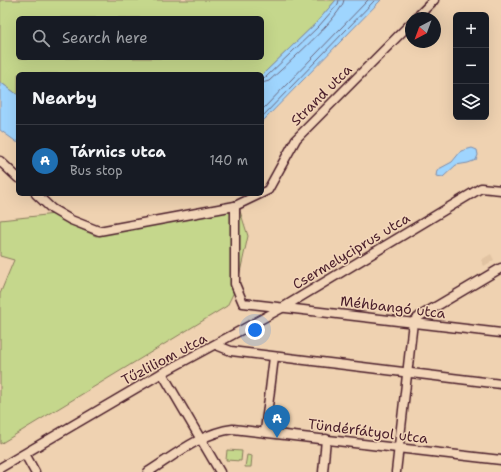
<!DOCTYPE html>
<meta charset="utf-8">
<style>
:root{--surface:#171b24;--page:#242831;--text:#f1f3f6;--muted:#9ea1a6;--line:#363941;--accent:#1f6fb2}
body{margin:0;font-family:"Shantell Sans",sans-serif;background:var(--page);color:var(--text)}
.controls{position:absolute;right:12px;top:12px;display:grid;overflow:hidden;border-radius:6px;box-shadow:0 4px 16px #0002}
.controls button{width:36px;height:36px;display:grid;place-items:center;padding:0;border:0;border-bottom:1px solid var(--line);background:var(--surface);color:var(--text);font:20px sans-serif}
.compass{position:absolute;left:405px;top:12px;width:36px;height:36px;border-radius:50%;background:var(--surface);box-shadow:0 4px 16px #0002;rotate:221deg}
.you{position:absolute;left:255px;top:330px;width:14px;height:14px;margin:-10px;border:3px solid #fff;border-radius:50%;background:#1a73e8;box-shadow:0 0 0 6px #1a73e833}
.badge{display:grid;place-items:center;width:26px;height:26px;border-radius:50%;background:var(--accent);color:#fff;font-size:13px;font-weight:700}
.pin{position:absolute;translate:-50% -33px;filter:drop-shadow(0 1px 2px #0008)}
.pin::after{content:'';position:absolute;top:21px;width:14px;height:12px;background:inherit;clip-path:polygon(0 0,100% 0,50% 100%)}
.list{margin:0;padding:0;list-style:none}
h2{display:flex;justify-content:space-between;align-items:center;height:52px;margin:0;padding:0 16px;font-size:17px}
h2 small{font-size:13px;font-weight:400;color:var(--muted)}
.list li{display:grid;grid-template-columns:26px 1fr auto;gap:12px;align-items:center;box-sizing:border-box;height:72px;padding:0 16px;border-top:1px solid var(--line)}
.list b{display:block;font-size:15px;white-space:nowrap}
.list p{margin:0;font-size:13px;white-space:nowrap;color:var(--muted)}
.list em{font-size:13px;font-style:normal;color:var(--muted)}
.icon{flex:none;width:22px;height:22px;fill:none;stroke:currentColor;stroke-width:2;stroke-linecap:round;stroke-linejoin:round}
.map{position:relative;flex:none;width:501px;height:472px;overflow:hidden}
.search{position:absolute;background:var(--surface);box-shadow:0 4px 16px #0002;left:16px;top:16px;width:248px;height:44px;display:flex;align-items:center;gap:10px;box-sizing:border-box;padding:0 14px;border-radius:6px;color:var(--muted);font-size:15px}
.panel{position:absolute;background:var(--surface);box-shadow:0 4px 16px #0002;left:16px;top:72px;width:248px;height:124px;border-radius:6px}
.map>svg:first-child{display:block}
.built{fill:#e1c3a2}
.green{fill:#c5d78c;stroke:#887b5c;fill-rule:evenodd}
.water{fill:#9fd5fe;stroke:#7d8caa}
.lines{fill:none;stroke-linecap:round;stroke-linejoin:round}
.shore{stroke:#6c687f;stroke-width:1}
.minor-casing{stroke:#4a1f2b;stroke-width:11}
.minor{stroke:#f3d6b9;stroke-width:8}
.labels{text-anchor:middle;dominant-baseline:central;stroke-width:3;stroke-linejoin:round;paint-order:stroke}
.street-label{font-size:14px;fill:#4a1f2b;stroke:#f3d6b9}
</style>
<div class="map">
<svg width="501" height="472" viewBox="0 0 501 472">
<rect width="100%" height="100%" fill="#efd2b1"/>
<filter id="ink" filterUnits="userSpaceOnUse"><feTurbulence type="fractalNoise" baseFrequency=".025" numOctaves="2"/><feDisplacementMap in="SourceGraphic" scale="8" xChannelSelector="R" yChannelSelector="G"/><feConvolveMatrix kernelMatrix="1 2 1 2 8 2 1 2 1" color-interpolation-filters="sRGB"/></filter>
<g filter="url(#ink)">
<!-- built -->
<polygon class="built" points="491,254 494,260 484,266 481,260"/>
<!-- green -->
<g class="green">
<path d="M0 0H336L316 23 262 75 18 74V95L0 82ZM18 18H262V58H18Z"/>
<polygon points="239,208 248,236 237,286 227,306 0,444 0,294 14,260 0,256 0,220 55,214 67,223 96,236"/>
<polygon points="227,450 242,451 241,461 226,460"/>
<polygon points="247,455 252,456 251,467 245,467"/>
</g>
<!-- water -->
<g class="water">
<polygon points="336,0 381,0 262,122 262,75 316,23"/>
<polygon points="0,82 18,95 18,143 0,130"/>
<polygon points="472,148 477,150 478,155 476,160 468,163 456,165 443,177 436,176 437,170 452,162 461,151"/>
</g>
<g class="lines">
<!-- shore -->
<g class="shore">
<polyline points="262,78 266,77 319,26 338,4 339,0"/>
<path d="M262 83 269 81C283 68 343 15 344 0"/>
<polyline points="262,110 368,0"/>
<polyline points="262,117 375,0"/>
</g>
<!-- minor casing -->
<g class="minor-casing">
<g id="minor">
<polyline points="416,18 434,0"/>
<polyline points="0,161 18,178"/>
<polyline points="262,193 268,190 296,139 411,23"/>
<polyline points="36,194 52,209 71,220 99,231 235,206 260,194"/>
<polyline points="235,206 235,284 243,303 501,333"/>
<polyline points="216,345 231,351 501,384"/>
<polyline points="162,373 220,472"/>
<polyline points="265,431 274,357"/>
<polyline points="25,454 35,472"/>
<polyline points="0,468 162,373 282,308 481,188 501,190"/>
<path d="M148 472C175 455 201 433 233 429L501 460"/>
<polyline points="323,472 326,439"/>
<polyline points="396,472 413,322 420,316 501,268"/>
</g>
</g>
<!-- minor -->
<use href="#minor" class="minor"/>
</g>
</g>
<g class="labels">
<!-- street labels -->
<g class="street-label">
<text transform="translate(321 95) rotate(-45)">Strand utca</text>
<text transform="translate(351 251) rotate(-31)">Csermelyciprus utca</text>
<text transform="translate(393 307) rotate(7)">Méhbangó utca</text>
<text transform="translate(164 359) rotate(-28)">Tűzliliom utca</text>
<text transform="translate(368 431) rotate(7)">Tündérfátyol utca</text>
</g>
</g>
</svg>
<div class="controls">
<button>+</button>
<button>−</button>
<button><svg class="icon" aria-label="layers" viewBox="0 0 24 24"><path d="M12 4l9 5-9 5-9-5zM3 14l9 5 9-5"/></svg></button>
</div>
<svg class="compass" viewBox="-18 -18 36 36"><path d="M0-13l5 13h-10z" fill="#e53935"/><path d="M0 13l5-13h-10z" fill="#9ea1a6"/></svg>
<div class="you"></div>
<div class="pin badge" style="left:277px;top:438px">A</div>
<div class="search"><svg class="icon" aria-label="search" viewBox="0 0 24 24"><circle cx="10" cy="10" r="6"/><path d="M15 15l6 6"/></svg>Search here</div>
<section class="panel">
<h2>Nearby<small></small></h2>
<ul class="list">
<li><span class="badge">A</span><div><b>Tárnics utca</b><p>Bus stop</p></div><em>140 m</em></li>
</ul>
</section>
</div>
